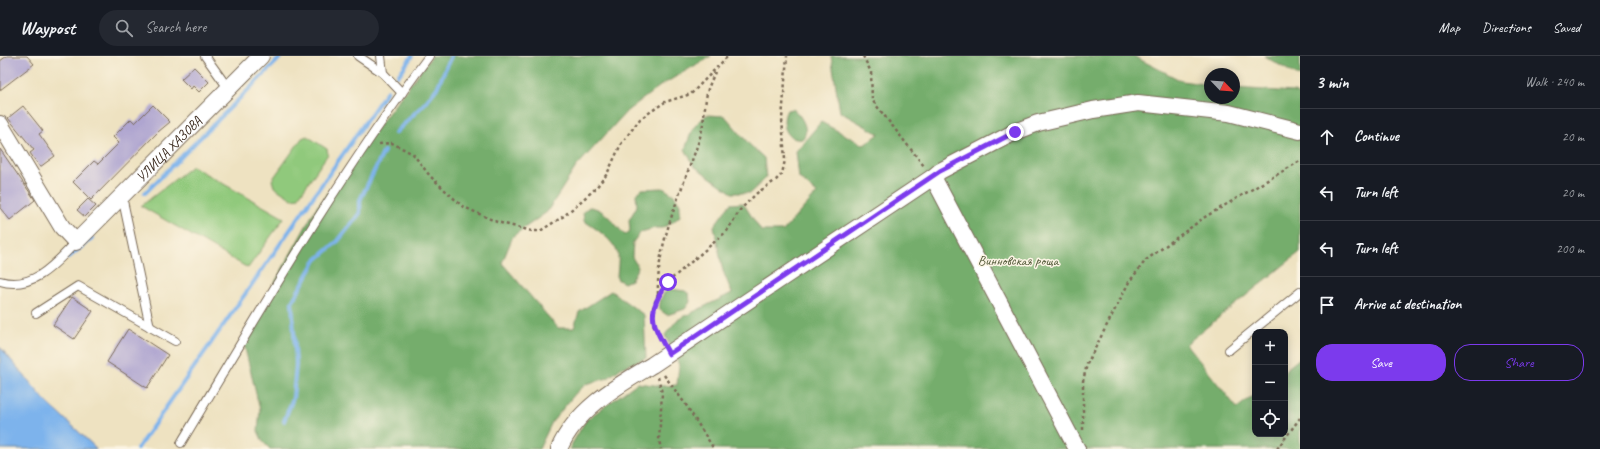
<!DOCTYPE html>
<meta charset="utf-8">
<style>
:root{--surface:#171b24;--page:#242831;--text:#f1f3f6;--muted:#9ea1a6;--line:#363941;--accent:#7c3aed}
body{margin:0;font-family:Caveat,sans-serif;background:var(--page);color:var(--text)}
.controls{position:absolute;right:12px;bottom:12px;display:grid;overflow:hidden;border-radius:8px;box-shadow:0 2px 10px #0003}
.controls button{width:36px;height:36px;display:grid;place-items:center;padding:0;border:0;border-bottom:1px solid var(--line);background:var(--surface);color:var(--text);font:20px sans-serif}
.compass{position:absolute;left:1204px;top:12px;width:36px;height:36px;border-radius:50%;background:var(--surface);box-shadow:0 2px 10px #0003;rotate:115deg}
.stop{position:absolute;width:12px;height:12px;margin:-9px;border:3px solid #7c3aed;border-radius:50%;background:#fff}
.stop.end{background:#7c3aed;border-color:#fff;box-shadow:0 1px 4px #0008}
.list{margin:0;padding:0;list-style:none}
h2{display:flex;justify-content:space-between;align-items:center;height:52px;margin:0;padding:0 16px;font-size:17px}
h2 small{font-size:13px;font-weight:400;color:var(--muted)}
.list li{display:grid;grid-template-columns:26px 1fr auto;gap:12px;align-items:center;box-sizing:border-box;height:56px;padding:0 16px;border-top:1px solid var(--line)}
.list b{display:block;font-size:15px;white-space:nowrap}
.list em{font-size:13px;font-style:normal;color:var(--muted)}
.actions{display:flex;gap:8px;padding:12px 16px}
.actions a{flex:1;padding:9px 0;border:1px solid var(--accent);border-radius:16px;text-align:center;font-size:14px;color:var(--accent)}
.actions .main{background:var(--accent);color:#fff}
.icon{flex:none;width:22px;height:22px;fill:none;stroke:currentColor;stroke-width:2;stroke-linecap:round;stroke-linejoin:round}
.map{position:relative;flex:none;width:1300px;height:393px;overflow:hidden}
header{display:flex;align-items:center;gap:24px;box-sizing:border-box;height:56px;padding:0 20px;background:var(--surface);border-bottom:1px solid var(--line)}
header strong{font-size:19px}
nav{display:flex;gap:22px;margin-inline-start:auto;font-size:14px}
.search{width:280px;height:36px;background:var(--page);display:flex;align-items:center;gap:10px;box-sizing:border-box;padding:0 14px;border-radius:22px;color:var(--muted);font-size:15px}
main{display:flex}
aside{flex:1;background:var(--surface)}
.map>svg:first-child{display:block}
.green{fill:#90c97c;stroke:#667a4d}
.forest{fill:#74ad6c;stroke:#586c45}
.water{fill:#7db3ec;stroke:#5c6e85}
.pier{fill:#eee2c1}
.lines{fill:none;stroke-linecap:round;stroke-linejoin:round}
.stream{stroke:#7db3ec;stroke-width:4}
.building{fill:#afa5d0}
.lane-casing{stroke:#7a6a57;stroke-width:10}
.street-casing{stroke:#7a6a57;stroke-width:18}
.path{stroke:#7a6a57;stroke-width:2.5;stroke-dasharray:3 3;stroke-linecap:butt}
.lane{stroke:#fff;stroke-width:8}
.street{stroke:#fff;stroke-width:16}
.route{stroke:#7c3aed;stroke-width:5}
.labels{text-anchor:middle;dominant-baseline:central;stroke-width:3;stroke-linejoin:round;paint-order:stroke}
.street-label{font-size:14px;fill:#3b2a1e;stroke:#fcf5e5}
.park-label{font-size:14px;fill:#545a3a;stroke:#fcf5e5}
</style>
<header>
<strong>Waypost</strong>
<div class="search"><svg class="icon" aria-label="search" viewBox="0 0 24 24"><circle cx="10" cy="10" r="6"/><path d="M15 15l6 6"/></svg>Search here</div>
<nav><a>Map</a><a>Directions</a><a>Saved</a></nav>
</header>
<main>
<div class="map">
<svg width="1300" height="393" viewBox="0 0 1300 393">
<rect width="100%" height="100%" fill="#fcf5e5"/>
<filter id="ink" filterUnits="userSpaceOnUse"><feTurbulence type="fractalNoise" baseFrequency=".025" numOctaves="2"/><feDisplacementMap in="SourceGraphic" scale="8" xChannelSelector="R" yChannelSelector="G"/><feConvolveMatrix kernelMatrix="1 2 1 2 8 2 1 2 1" color-interpolation-filters="sRGB"/></filter>
<filter id="wash" filterUnits="userSpaceOnUse"><feTurbulence type="fractalNoise" baseFrequency=".012" numOctaves="4" result="noise"/><feDisplacementMap in="SourceGraphic" scale="16" xChannelSelector="R" yChannelSelector="G"/><feGaussianBlur stdDeviation="0.9" result="paint"/><feColorMatrix in="noise" values="0 0 0 0 0 0 0 0 0 0 0 0 0 0 0 0 0 1.4 0 .05"/><feComposite in="paint" operator="in"/></filter>
<g filter="url(#wash)">
<rect width="100%" height="100%" fill="#eee2c1"/>
<!-- green -->
<g class="green">
<polygon points="307,80 327,93 328,98 298,142 292,143 274,131 272,124 302,82"/>
<polygon points="192,110 284,162 248,212 141,150"/>
</g>
<!-- forest -->
<g class="forest">
<polygon points="432,0 711,0 660,30 627,55 576,111 547,156 513,180 502,207 558,272 574,272 579,256 611,235 644,259 646,302 621,312 608,322 586,328 575,338 552,366 539,393 270,393 263,386 258,375 260,354 243,284 316,152"/>
<polygon points="831,0 1133,0 1182,25 1210,29 1210,42 1234,42 1234,32 1294,36 1300,39 1300,196 1186,288 1237,352 1255,338 1255,378 1285,378 1285,314 1300,302 1300,393 569,393 586,364 637,327 663,330 677,329 679,309 665,279 677,264 732,237 723,215 714,170 730,148 743,147 761,175 783,175 817,137 799,122 796,95 821,66 864,89 879,78 840,56"/>
<polygon points="1264,0 1300,0 1300,21"/>
<path d="M793 53C801 59 811 75 802 83 786 86 780 66 787 54Z"/>
<polygon points="706,59 725,60 749,88 764,102 766,122 750,137 732,137 694,110 685,93 693,72"/>
<path d="M663 132 674 139 680 148V160L673 166 662 172H655L641 176 633 186 632 201 638 211 631 224 624 227 617 223C617 215 619 205 618 198 614 184 595 172 584 165L583 156 589 151C605 152 614 168 625 179L630 175 629 164 637 150 636 138 642 133Z"/>
<path d="M670 233 685 235 689 238 690 246 685 253 667 259 660 254C659 246 661 237 670 233Z"/>
</g>
<!-- water -->
<polygon class="water" points="0,291 46,345 97,393 0,393"/>
<!-- pier -->
<polygon class="pier" points="0,289 47,344 99,393 46,345"/>
<g class="lines">
<!-- stream -->
<g class="stream">
<polyline points="398,20 412,0"/>
<polyline points="395,77 425,47 437,32 451,0"/>
<polyline points="145,137 282,0"/>
<polyline points="68,202 92,182"/>
<polyline points="284,365 293,342 296,308 292,246 316,204 338,185 360,157 360,144 384,95"/>
<polyline points="137,393 387,35"/>
</g>
</g>
<g id="blocks">
<!-- building -->
<g class="building">
<polygon points="7,0 27,0 34,8 0,34 0,5"/>
<polygon points="194,11 209,26 199,36 193,30 191,33 181,23"/>
<polygon points="153,49 170,66 158,76 91,144 73,126 94,105 98,108 119,87 113,81 131,63 135,67"/>
<polygon points="23,50 43,75 39,78 55,100 40,111 30,97 34,94 8,62"/>
<polygon points="0,93 35,144 10,164 0,152"/>
<polygon points="88,143 96,150 85,161 77,154"/>
<polygon points="72,241 93,255 74,283 53,269"/>
<polygon points="128,273 168,299 147,332 107,306"/>
</g>
</g>
</g>
<g filter="url(#ink)">
<use href="#blocks" fill-opacity="0" stroke="#7a6a57" stroke-width="1"/>
<g class="lines">
<!-- lane casing -->
<g class="lane-casing">
<g id="lane">
<polyline points="205,0 228,32"/>
<polyline points="358,0 383,17"/>
<polyline points="381,0 383,17 402,37"/>
<polyline points="122,140 150,271"/>
<path d="M0 225C33 235 56 207 76 186"/>
<polyline points="36,257 78,230 175,285"/>
<polyline points="1229,294 1300,236"/>
<path d="M181 387C260 256 337 122 429 0"/>
</g>
</g>
<!-- street casing -->
<g class="street-casing">
<g id="street">
<path id="s1" d="M0 68 62 171 76 186 261 0"/>
<polyline points="933,121 1077,393"/>
<path d="M559 393C576 353 617 330 652 309L933 121 940 115 1015 76 1038 67 1093 54 1138 47 1229 57 1300 75"/>
</g>
</g>
<!-- path -->
<g class="path">
<polyline points="863,0 871,16 872,44 924,110"/>
<polyline points="379,88 392,87 413,98 430,120 462,150 497,166 532,175 540,175 564,160 595,133 607,118 621,88 640,63 665,46 691,38 728,0"/>
<path d="M658 238C656 184 684 132 700 81 705 65 704 48 708 33 710 27 713 21 715 16"/>
<polyline points="663,286 654,270 653,253 658,239 668,226 727,175 740,154 757,137 776,124 782,118 785,104 782,63 787,0"/>
<polyline points="664,319 686,349 714,393"/>
<polyline points="658,321 662,337 659,384 661,393"/>
<polyline points="1083,374 1083,325 1087,308 1129,226 1146,204 1205,161 1300,105"/>
<polyline points="1277,393 1300,362"/>
</g>
<!-- lane -->
<use href="#lane" class="lane"/>
<!-- street -->
<use href="#street" class="street"/>
</g>
</g>
<g class="lines" filter="url(#ink)">
<!-- route -->
<path class="route" d="M668 226C645 257 652 267 669 298L940 115 1015 76"/>
</g>
<g class="labels">
<!-- street labels -->
<g class="street-label">
<text stroke="none"><textPath href="#s1" startOffset="272">УЛИЦА ХАЗОВА</textPath></text>
</g>
<!-- park labels -->
<g class="park-label">
<text x="1018" y="204">Винновская роща</text>
</g>
</g>
</svg>
<div class="controls">
<button>+</button>
<button>−</button>
<button><svg class="icon" aria-label="locate" viewBox="0 0 24 24"><circle cx="12" cy="12" r="6"/><path d="M12 2v4M12 18v4M2 12h4M18 12h4"/></svg></button>
</div>
<svg class="compass" viewBox="-18 -18 36 36"><path d="M0-13l5 13h-10z" fill="#e53935"/><path d="M0 13l5-13h-10z" fill="#9ea1a6"/></svg>
<div class="stop" style="left:668px;top:226px"></div>
<div class="stop end" style="left:1015px;top:76px"></div>
</div>
<aside>
<h2>3 min<small>Walk · 240 m</small></h2>
<ul class="list">
<li><svg class="icon" aria-label="ahead" viewBox="0 0 24 24"><path d="M12 20V5M6 11l6-6 6 6"/></svg><div><b>Continue</b></div><em>20 m</em></li>
<li><svg class="icon" aria-label="left" viewBox="0 0 24 24"><path d="M17 20v-9H6M10 6l-5 5 5 5"/></svg><div><b>Turn left</b></div><em>20 m</em></li>
<li><svg class="icon" aria-label="left" viewBox="0 0 24 24"><path d="M17 20v-9H6M10 6l-5 5 5 5"/></svg><div><b>Turn left</b></div><em>200 m</em></li>
<li><svg class="icon" aria-label="arrive" viewBox="0 0 24 24"><path d="M6 21V4h12l-3 4 3 4H6"/></svg><div><b>Arrive at destination</b></div></li>
</ul>
<div class="actions"><a class="main">Save</a><a>Share</a></div>
</aside>
</main>
